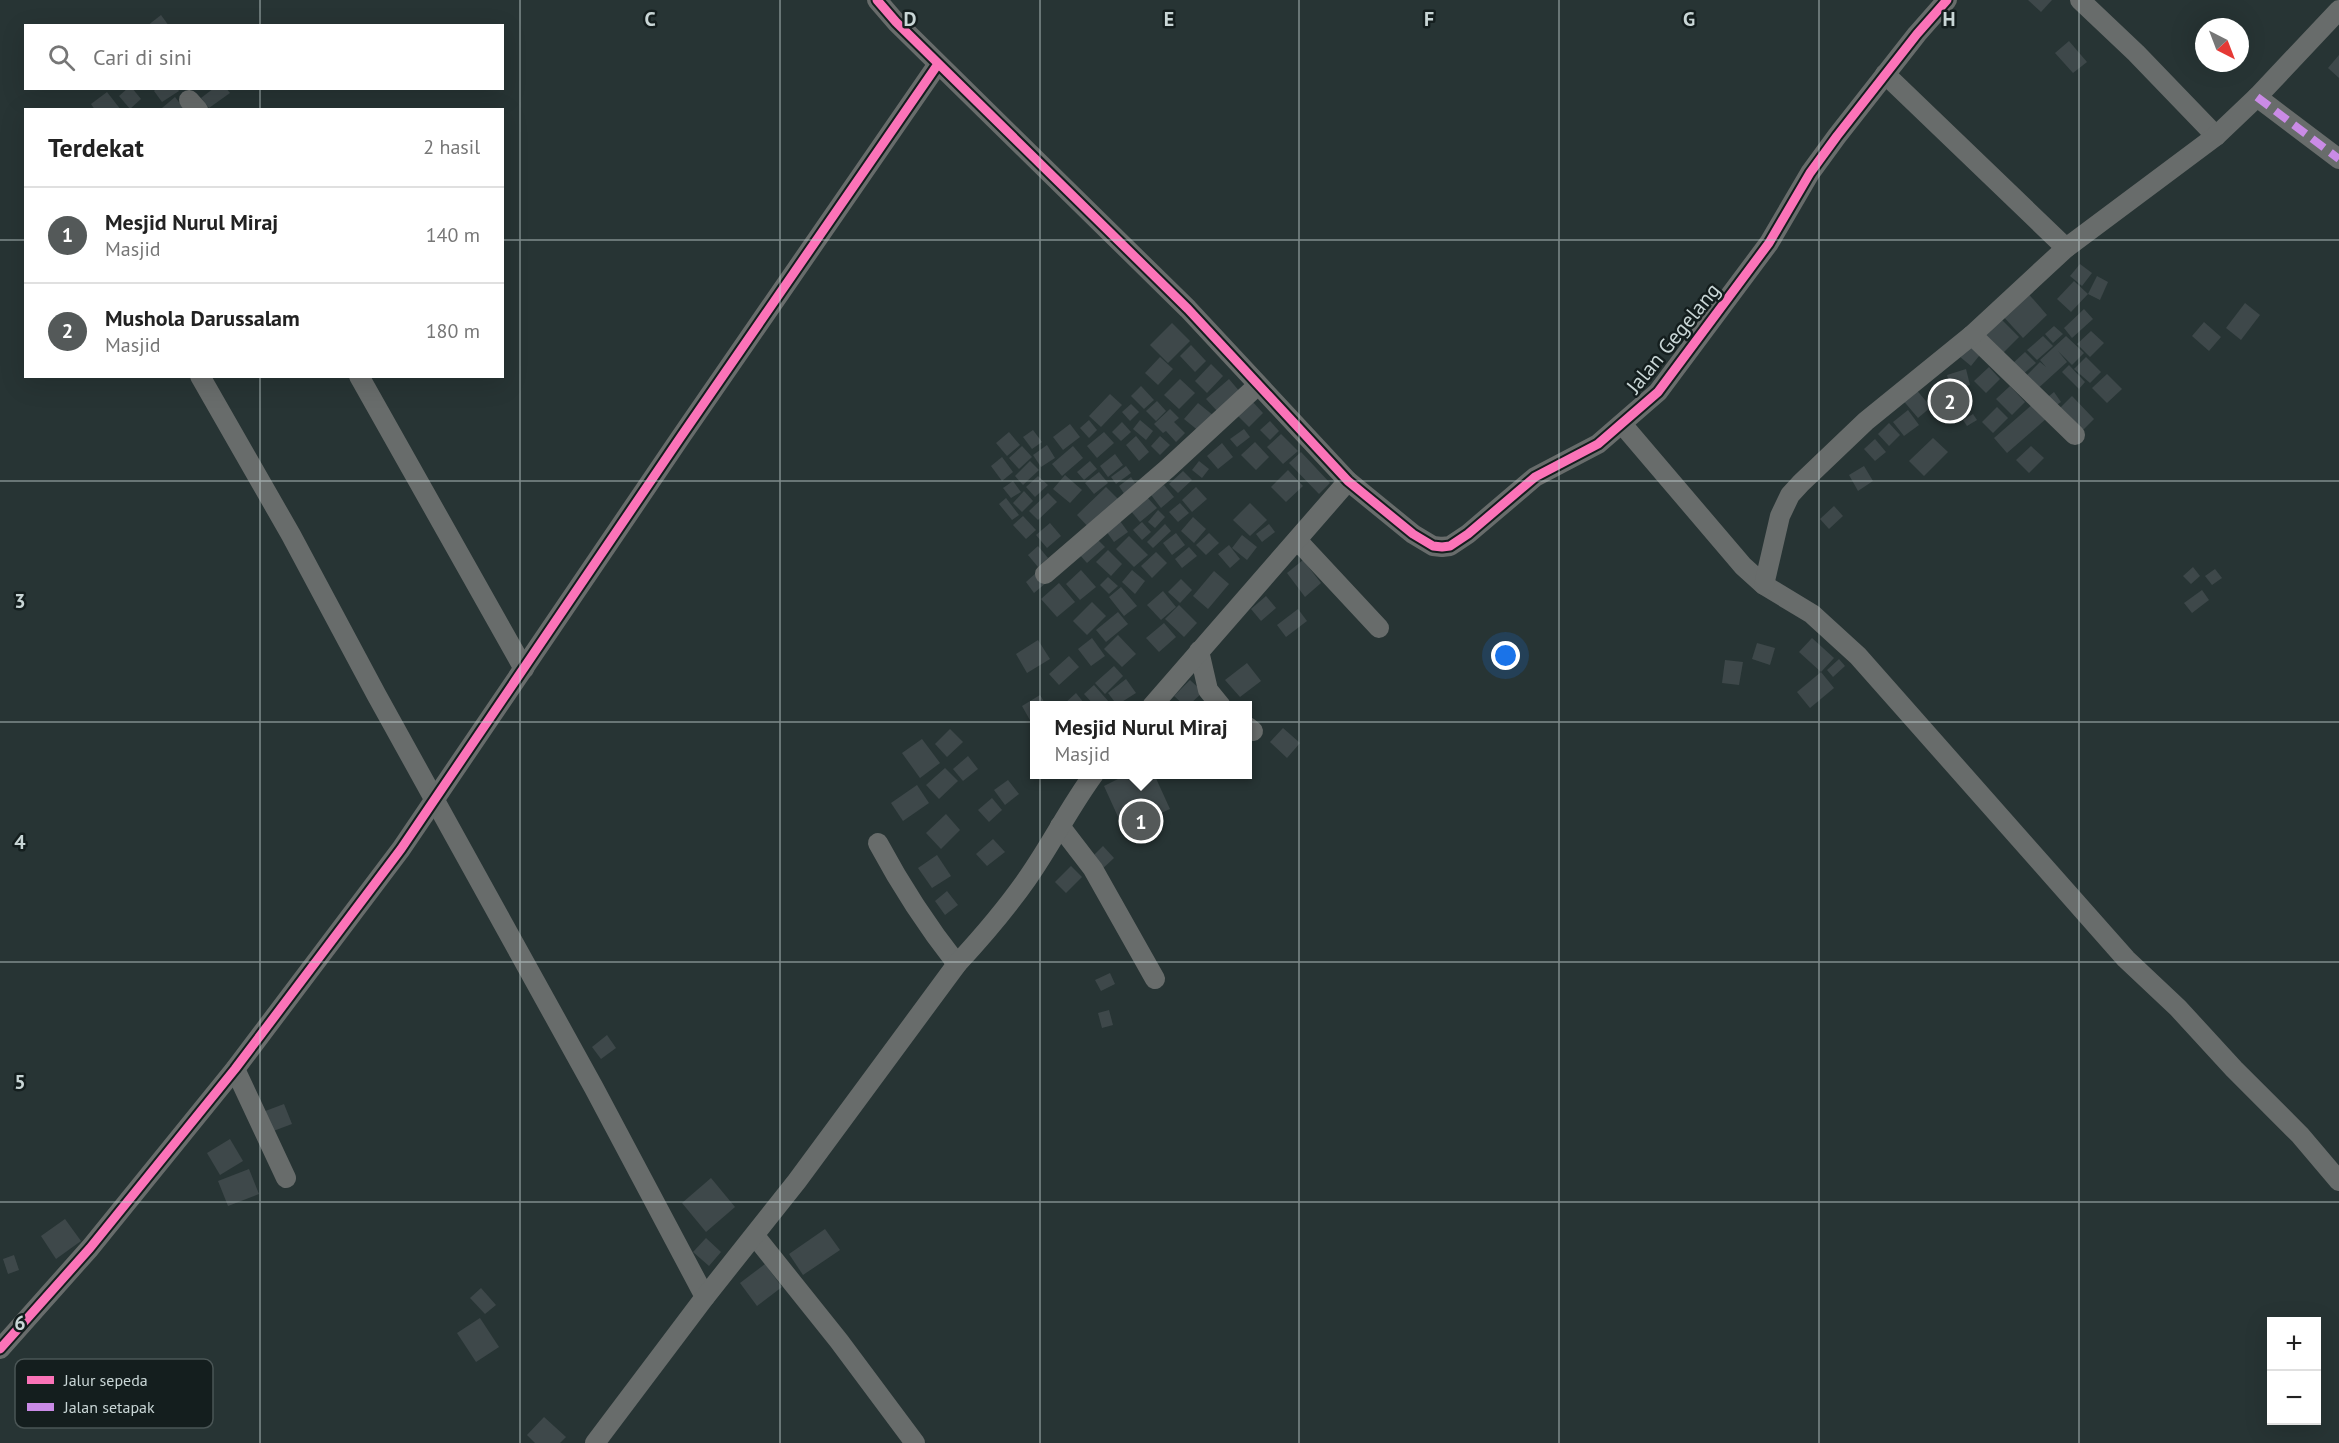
<!DOCTYPE html>
<html lang="id">
<meta charset="utf-8">
<style>
:root{--surface:#fff;--page:#f6f6f6;--text:#222;--muted:#767676;--line:#e0e0e0;--accent:#545959}
body{margin:0;font-family:"PT Sans",sans-serif;background:var(--page);color:var(--text)}
.controls{position:absolute;right:18px;bottom:18px;display:grid;overflow:hidden;border-radius:0px;box-shadow:0 6px 24px #0002}
.controls button{width:54px;height:54px;display:grid;place-items:center;padding:0;border:0;border-bottom:2px solid var(--line);background:var(--surface);color:var(--text);font:30px sans-serif}
.compass{position:absolute;left:2195px;top:18px;width:54px;height:54px;border-radius:50%;background:var(--surface);box-shadow:0 6px 24px #0002;rotate:138deg}
.you{position:absolute;left:1506px;top:656px;width:21px;height:21px;margin:-15px;border:4px solid #fff;border-radius:50%;background:#1a73e8;box-shadow:0 0 0 9px #1a73e833}
.badge{display:grid;place-items:center;width:39px;height:39px;border-radius:50%;background:var(--accent);color:#fff;font-size:20px;font-weight:700}
.pin{position:absolute;translate:-50% -50%;border:3px solid #fff;box-shadow:0 2px 6px #0006}
.popup{position:absolute;left:1030px;top:701px;width:222px;height:78px;box-sizing:border-box;display:grid;place-content:center;border-radius:0px;background:var(--surface);filter:drop-shadow(0 2px 4px #0005);font-size:20px;white-space:nowrap;color:var(--muted)}
.popup b{font-size:22px;color:var(--text)}
.popup::after{content:'';position:absolute;left:50%;top:100%;margin-left:-12px;border:12px solid transparent;border-top-color:var(--surface)}
.list{margin:0;padding:0;list-style:none}
h2{display:flex;justify-content:space-between;align-items:center;height:78px;margin:0;padding:0 24px;font-size:26px}
h2 small{font-size:20px;font-weight:400;color:var(--muted)}
.list li{display:grid;grid-template-columns:39px 1fr auto;gap:18px;align-items:center;box-sizing:border-box;height:96px;padding:0 24px;border-top:2px solid var(--line)}
.list b{display:block;font-size:22px;white-space:nowrap}
.list p{margin:0;font-size:20px;white-space:nowrap;color:var(--muted)}
.list em{font-size:20px;font-style:normal;color:var(--muted)}
.icon{flex:none;width:33px;height:33px;fill:none;stroke:currentColor;stroke-width:2;stroke-linecap:round;stroke-linejoin:round}
.map{position:relative;flex:none;width:2339px;height:1443px;overflow:hidden}
.search{position:absolute;background:var(--surface);box-shadow:0 6px 24px #0002;left:24px;top:24px;width:480px;height:66px;display:flex;align-items:center;gap:15px;box-sizing:border-box;padding:0 21px;border-radius:0px;color:var(--muted);font-size:22px}
.panel{position:absolute;background:var(--surface);box-shadow:0 6px 24px #0002;left:24px;top:108px;width:480px;height:270px;border-radius:0px}
.map>svg:first-child{display:block}
.building{fill:#3e484a}
.lines{fill:none;stroke-linecap:round;stroke-linejoin:round}
.minor{stroke:#686c6b;stroke-width:20}
.quiet{stroke:#ca8be6;stroke-width:8;stroke-dasharray:15 8;stroke-linecap:butt}
.cycleway-casing{stroke:#141e1e;stroke-width:13}
.cycleway{stroke:#fb73b8;stroke-width:9}
.grid{fill:none;stroke:#c9d6d6;stroke-width:1.5;stroke-opacity:0.55}
.labels{text-anchor:middle;dominant-baseline:central;stroke-width:5;stroke-linejoin:round;paint-order:stroke}
.street-label{font-size:21px;fill:#c9d6d6;stroke:#141e1e}
.key{fill:#141e1e;stroke:#4a5555;stroke-width:1.5}
.key-label{font-size:16px;fill:#c9d6d6}
.grid-label{font-size:20px;text-anchor:middle;font-weight:bold;fill:#c9d6d6;stroke:#141e1e;stroke-width:5;stroke-linejoin:round;paint-order:stroke}
</style>
<div class="map">
<svg width="2339" height="1443" viewBox="0 0 2339 1443">
<rect width="100%" height="100%" fill="#273434"/>
<!-- building -->
<g class="building">
<polygon points="2028,0 2052,0 2041,12"/>
<polygon points="161,15 169,26 147,26"/>
<polygon points="2069,41 2087,62 2073,73 2055,53"/>
<polygon points="2339,55 2339,78 2328,68"/>
<polygon points="128,88 132,88 141,99 130,109 119,96"/>
<polygon points="157,88 177,88 179,91 162,102 154,91"/>
<polygon points="214,88 226,88 230,93 209,108 201,98"/>
<polygon points="107,92 121,110 95,110 91,104"/>
<polygon points="175,97 185,110 163,110 162,108"/>
<polygon points="2080,264 2092,273 2082,286 2070,276"/>
<polygon points="2097,276 2108,282 2100,300 2088,294"/>
<polygon points="2074,281 2088,294 2071,312 2057,299"/>
<polygon points="2026,291 2047,315 2023,338 2001,314"/>
<polygon points="2245,303 2260,315 2241,340 2226,328"/>
<polygon points="2084,309 2093,319 2072,338 2064,328"/>
<polygon points="2000,318 2019,337 2003,353 1984,334"/>
<polygon points="2204,322 2221,337 2209,351 2192,336"/>
<polygon points="1172,323 1190,341 1168,363 1150,345"/>
<polygon points="2054,326 2063,334 2053,343 2045,334"/>
<polygon points="2091,331 2104,343 2090,357 2077,344"/>
<polygon points="2043,336 2053,346 2037,360 2027,350"/>
<polygon points="2066,336 2084,353 2072,365 2058,351 2067,362 2034,392 2022,380 2040,362 2046,367 2040,360"/>
<polygon points="1971,341 1983,351 1971,366 1959,356"/>
<polygon points="1191,345 1206,361 1195,372 1180,356"/>
<polygon points="2025,352 2036,363 2022,375 2012,364"/>
<polygon points="1160,357 1173,369 1158,385 1145,373"/>
<polygon points="2086,357 2101,372 2090,383 2074,369"/>
<polygon points="1211,364 1223,376 1207,393 1195,381"/>
<polygon points="2069,365 2085,382 2079,389 2062,372"/>
<polygon points="1989,367 2000,379 1986,393 1974,381"/>
<polygon points="1966,369 1970,385 1951,390 1947,375"/>
<polygon points="2107,374 2122,389 2107,403 2092,388"/>
<polygon points="1180,379 1195,393 1179,409 1164,395"/>
<polygon points="1229,379 1240,392 1218,412 1206,399"/>
<polygon points="1141,386 1154,400 1144,409 1131,396"/>
<polygon points="2010,386 2025,402 2012,415 1996,399"/>
<polygon points="1914,387 1931,407 1918,418 1901,398"/>
<polygon points="1960,390 1972,402 1961,414 1949,402"/>
<polygon points="2054,392 2061,402 2051,409 2044,400"/>
<polygon points="1110,394 1122,405 1101,427 1089,416"/>
<polygon points="2072,396 2094,419 2078,435 2056,412"/>
<polygon points="1157,401 1166,411 1156,421 1146,411"/>
<polygon points="1252,401 1263,413 1249,427 1238,416"/>
<polygon points="1198,403 1214,416 1200,432 1184,419"/>
<polygon points="2034,403 2047,418 2007,453 1994,438"/>
<polygon points="1131,404 1139,412 1130,421 1122,412"/>
<polygon points="1997,407 2008,418 1993,433 1982,422"/>
<polygon points="1170,409 1179,418 1174,422 1185,433 1176,442 1166,431 1163,433 1154,424"/>
<polygon points="1908,410 1919,425 1904,436 1893,422"/>
<polygon points="1973,414 1977,420 1967,426 1963,420"/>
<polygon points="1089,420 1097,430 1089,438 1080,428"/>
<polygon points="1140,420 1153,431 1146,440 1133,429"/>
<polygon points="1270,421 1279,431 1270,440 1260,430"/>
<polygon points="1122,422 1131,432 1121,441 1112,432"/>
<polygon points="1889,423 1900,435 1889,446 1878,434"/>
<polygon points="1070,424 1080,437 1063,450 1053,437"/>
<polygon points="1244,429 1250,437 1237,447 1230,439"/>
<polygon points="1033,430 1042,442 1032,449 1023,437"/>
<polygon points="1009,432 1020,445 1007,456 996,443"/>
<polygon points="1104,432 1114,443 1097,458 1087,446"/>
<polygon points="1281,434 1298,451 1283,464 1267,447"/>
<polygon points="1136,436 1149,452 1139,461 1126,445"/>
<polygon points="1160,436 1170,445 1160,455 1151,446"/>
<polygon points="1933,438 1948,452 1924,476 1909,461"/>
<polygon points="1875,439 1886,452 1875,461 1864,449"/>
<polygon points="1255,442 1269,457 1256,470 1241,455"/>
<polygon points="1222,443 1233,457 1218,469 1207,456"/>
<polygon points="1047,445 1055,458 1041,467 1033,455"/>
<polygon points="1022,446 1032,457 1019,469 1009,458"/>
<polygon points="1073,446 1083,458 1062,476 1052,464"/>
<polygon points="2031,446 2044,458 2029,473 2016,460"/>
<polygon points="1301,452 1330,483 1319,494 1289,463"/>
<polygon points="1115,454 1123,465 1108,477 1100,466"/>
<polygon points="1002,457 1013,472 1002,481 991,466"/>
<polygon points="1030,461 1039,470 1023,485 1015,476"/>
<polygon points="1090,461 1097,469 1084,480 1077,472"/>
<polygon points="1199,461 1209,469 1202,478 1192,470"/>
<polygon points="1126,466 1131,473 1116,484 1111,477"/>
<polygon points="1864,466 1873,481 1858,491 1849,475"/>
<polygon points="1288,470 1303,486 1286,502 1271,487"/>
<polygon points="1183,471 1192,480 1178,493 1169,484"/>
<polygon points="1099,472 1108,483 1094,494 1085,483"/>
<polygon points="1065,475 1082,490 1070,503 1053,489"/>
<polygon points="1038,476 1048,485 1035,497 1026,487"/>
<polygon points="1131,477 1137,486 1125,495 1119,486"/>
<polygon points="1013,481 1021,492 1011,498 1003,488"/>
<polygon points="1164,485 1174,497 1161,508 1151,495"/>
<polygon points="1106,487 1122,503 1092,531 1077,515"/>
<polygon points="1196,487 1207,499 1192,512 1182,500"/>
<polygon points="1024,491 1033,501 1022,512 1013,503"/>
<polygon points="1048,493 1057,502 1038,520 1029,511"/>
<polygon points="1146,496 1157,508 1140,522 1130,510"/>
<polygon points="1006,498 1019,515 1012,520 999,504"/>
<polygon points="1180,503 1189,513 1178,522 1169,512"/>
<polygon points="1250,503 1267,520 1250,536 1233,520"/>
<polygon points="1834,506 1843,516 1829,529 1820,519"/>
<polygon points="1158,510 1165,517 1155,528 1148,522"/>
<polygon points="1023,516 1036,530 1026,539 1013,525"/>
<polygon points="1193,517 1206,529 1194,543 1181,531"/>
<polygon points="1120,521 1128,532 1114,542 1106,531"/>
<polygon points="1142,522 1151,532 1142,540 1133,530"/>
<polygon points="1050,523 1061,536 1047,548 1036,535"/>
<polygon points="1165,524 1171,531 1153,548 1147,542"/>
<polygon points="1269,524 1275,532 1262,542 1256,534"/>
<polygon points="1176,533 1185,545 1172,555 1163,543"/>
<polygon points="1209,533 1219,543 1206,555 1196,545"/>
<polygon points="1242,535 1257,547 1247,560 1232,548"/>
<polygon points="1129,536 1148,555 1134,567 1116,549"/>
<polygon points="1096,538 1105,547 1087,563 1078,553"/>
<polygon points="1229,545 1240,559 1230,568 1218,554"/>
<polygon points="1038,546 1048,558 1038,567 1028,555"/>
<polygon points="1189,547 1197,556 1182,568 1175,559"/>
<polygon points="1108,550 1122,564 1111,576 1096,562"/>
<polygon points="1156,552 1167,563 1152,578 1141,566"/>
<polygon points="1303,560 1321,583 1305,597 1287,573"/>
<polygon points="2193,567 2200,576 2191,584 2183,576"/>
<polygon points="2215,569 2222,578 2212,585 2205,576"/>
<polygon points="1081,570 1096,587 1080,600 1066,584"/>
<polygon points="1132,570 1145,581 1135,594 1122,582"/>
<polygon points="1214,571 1229,584 1208,609 1193,596"/>
<polygon points="1037,572 1046,583 1034,593 1026,582"/>
<polygon points="1108,577 1118,586 1109,594 1100,585"/>
<polygon points="1181,579 1192,590 1180,603 1168,592"/>
<polygon points="1059,583 1075,602 1057,617 1041,599"/>
<polygon points="1121,587 1137,606 1124,616 1109,597"/>
<polygon points="2202,590 2209,600 2192,613 2184,603"/>
<polygon points="1163,591 1176,607 1161,620 1147,605"/>
<polygon points="1266,596 1276,608 1261,621 1251,609"/>
<polygon points="1092,602 1106,616 1087,635 1073,621"/>
<polygon points="1179,605 1197,623 1184,637 1165,619"/>
<polygon points="1298,609 1307,621 1286,637 1277,625"/>
<polygon points="1118,612 1128,624 1106,642 1096,630"/>
<polygon points="1164,623 1176,637 1159,652 1146,638"/>
<polygon points="1118,635 1136,654 1122,667 1104,649"/>
<polygon points="1092,638 1105,656 1091,666 1078,649"/>
<polygon points="1812,638 1834,658 1821,672 1799,652"/>
<polygon points="1038,640 1050,659 1027,673 1016,654"/>
<polygon points="1757,643 1775,648 1770,665 1752,659"/>
<polygon points="1069,656 1079,667 1059,685 1049,674"/>
<polygon points="1839,659 1845,666 1833,677 1827,670"/>
<polygon points="1725,660 1743,662 1739,685 1722,683"/>
<polygon points="1247,663 1261,681 1240,697 1225,680"/>
<polygon points="1114,666 1123,676 1105,694 1095,683"/>
<polygon points="1821,672 1834,688 1810,708 1797,692"/>
<polygon points="1126,679 1136,693 1117,705 1108,693"/>
<polygon points="1190,680 1203,692 1189,705 1184,705 1174,696"/>
<polygon points="1094,685 1109,702 1105,705 1094,705 1084,694"/>
<polygon points="1076,693 1084,703 1081,705 1066,705 1064,704"/>
<polygon points="1040,695 1046,705 1034,706 1034,719 1031,722 1022,706"/>
<polygon points="1283,728 1300,743 1287,758 1270,742"/>
<polygon points="950,729 963,742 947,757 935,744"/>
<polygon points="922,739 940,763 920,778 902,753"/>
<polygon points="968,756 978,769 963,781 953,769"/>
<polygon points="945,768 958,781 939,799 926,785"/>
<polygon points="1128,774 1154,774 1170,809 1124,830 1104,786"/>
<polygon points="1008,780 1019,794 1005,805 994,790"/>
<polygon points="917,785 929,803 903,821 891,803"/>
<polygon points="992,798 1002,810 989,822 978,810"/>
<polygon points="946,814 960,830 941,849 926,833"/>
<polygon points="993,839 1005,852 987,866 976,854"/>
<polygon points="1103,846 1114,858 1098,873 1088,861"/>
<polygon points="937,855 951,876 932,888 918,868"/>
<polygon points="1071,866 1082,877 1066,893 1055,882"/>
<polygon points="947,891 958,905 945,915 935,901"/>
<polygon points="1110,973 1115,984 1101,991 1095,980"/>
<polygon points="1109,1010 1113,1025 1102,1028 1098,1013"/>
<polygon points="607,1035 616,1048 601,1059 592,1047"/>
<polygon points="284,1104 292,1124 268,1133 260,1113"/>
<polygon points="230,1139 243,1161 220,1175 207,1153"/>
<polygon points="249,1169 259,1194 228,1206 218,1181"/>
<polygon points="711,1178 735,1207 706,1232 682,1203"/>
<polygon points="65,1219 81,1241 56,1259 41,1236"/>
<polygon points="825,1229 840,1250 803,1275 789,1254"/>
<polygon points="706,1238 721,1252 709,1266 693,1252"/>
<polygon points="14,1255 19,1270 8,1274 3,1259"/>
<polygon points="765,1264 782,1287 757,1306 740,1283"/>
<polygon points="481,1288 496,1305 485,1314 470,1298"/>
<polygon points="480,1318 499,1347 476,1362 457,1333"/>
<polygon points="544,1417 566,1437 560,1443 535,1443 527,1435"/>
</g>
<g class="lines">
<!-- minor -->
<g class="minor">
<polyline points="877,0 896,22 1188,309 1348,481 1413,534 1433,546 1442,547 1450,546 1468,534 1535,477 1598,444 1658,392 1769,243 1810,173 1837,136 1917,34 1947,0"/>
<polyline points="2080,0 2136,53 2216,136"/>
<polyline points="1885,74 2066,248"/>
<polyline points="2257,97 2339,159"/>
<polyline points="189,100 198,110"/>
<polyline points="1972,335 2075,435"/>
<polyline points="200,376 291,535 376,694 594,1088 705,1297"/>
<polyline points="359,376 524,669"/>
<polyline points="1622,424 1743,566 1764,585 1812,614 1858,656 2126,959 2178,1008 2234,1069 2300,1135 2339,1181"/>
<polyline points="1297,540 1379,628"/>
<polyline points="1045,574 1167,469 1258,385"/>
<polyline points="1764,585 1780,516 1790,495 1801,483 1866,421 1972,335 2066,248 2216,136 2257,97 2339,10"/>
<polyline points="1199,651 1208,690 1221,706"/>
<polyline points="1152,706 1348,481"/>
<polyline points="1248,727 1253,731"/>
<polyline points="1060,826 1093,869 1155,979"/>
<path d="M878 843C901 886 927 926 957 964"/>
<polyline points="235,1069 286,1178"/>
<polyline points="755,1236 839,1341 915,1443"/>
<polyline points="0,1349 90,1248 235,1069 401,849 680,438 938,64"/>
<path d="M595 1443 705 1297 797 1181 957 964C982 937 1006 909 1027 879 1051 845 1069 808 1094 774"/>
</g>
<!-- quiet -->
<polyline class="quiet" points="2257,97 2339,159"/>
<!-- cycleway casing -->
<g class="cycleway-casing">
<g id="cycleway">
<polyline points="877,0 896,22 1188,309 1348,481 1413,534 1433,546 1442,547 1450,546 1468,534 1535,477 1598,444 1658,392 1769,243 1810,173 1837,136 1917,34 1947,0"/>
<polyline points="0,1349 90,1248 235,1069 401,849 680,438 938,64"/>
</g>
</g>
<!-- cycleway -->
<use href="#cycleway" class="cycleway"/>
</g>
<!-- grid -->
<path class="grid" d="M260 0V26M520 0V1443M780 0V1443M1040 0V1443M1299 0V1443M1559 0V1443M1819 0V1443M2079 0V1443M260 88V110M0 240H26M502 240H2339M260 376V1443M0 481H2339M0 722H2339M0 962H2339M0 1202H2339"/>
<g class="labels">
<!-- street labels -->
<g class="street-label">
<text transform="translate(1673 338) rotate(-51)">Jalan Gegelang</text>
</g>
</g>
<!-- legend -->
<rect x="15" y="1359" width="198" height="69" rx="9" class="key"/>
<rect x="27" y="1376" width="27" height="8" fill="#fb73b8"/>
<rect x="27" y="1403" width="27" height="8" fill="#ca8be6"/>
<g class="key-label">
<text x="64" y="1386">Jalur sepeda</text>
<text x="64" y="1413">Jalan setapak</text>
</g>
<g class="grid-label">
<text x="650" y="26">C</text>
<text x="910" y="26">D</text>
<text x="1169" y="26">E</text>
<text x="1429" y="26">F</text>
<text x="1689" y="26">G</text>
<text x="1949" y="26">H</text>
<text x="20" y="608">3</text>
<text x="20" y="849">4</text>
<text x="20" y="1089">5</text>
<text x="20" y="1330">6</text>
</g>
</svg>
<div class="controls">
<button>+</button>
<button>−</button>
</div>
<svg class="compass" viewBox="-18 -18 36 36"><path d="M0-13l5 13h-10z" fill="#e53935"/><path d="M0 13l5-13h-10z" fill="#767676"/></svg>
<div class="you"></div>
<div class="pin badge" style="left:1141px;top:821px">1</div>
<div class="popup"><b>Mesjid Nurul Miraj</b>Masjid</div>
<div class="pin badge" style="left:1950px;top:401px">2</div>
<div class="search"><svg class="icon" aria-label="search" viewBox="0 0 24 24"><circle cx="10" cy="10" r="6"/><path d="M15 15l6 6"/></svg>Cari di sini</div>
<section class="panel">
<h2>Terdekat<small>2 hasil</small></h2>
<ul class="list">
<li><span class="badge">1</span><div><b>Mesjid Nurul Miraj</b><p>Masjid</p></div><em>140 m</em></li>
<li><span class="badge">2</span><div><b>Mushola Darussalam</b><p>Masjid</p></div><em>180 m</em></li>
</ul>
</section>
</div>
